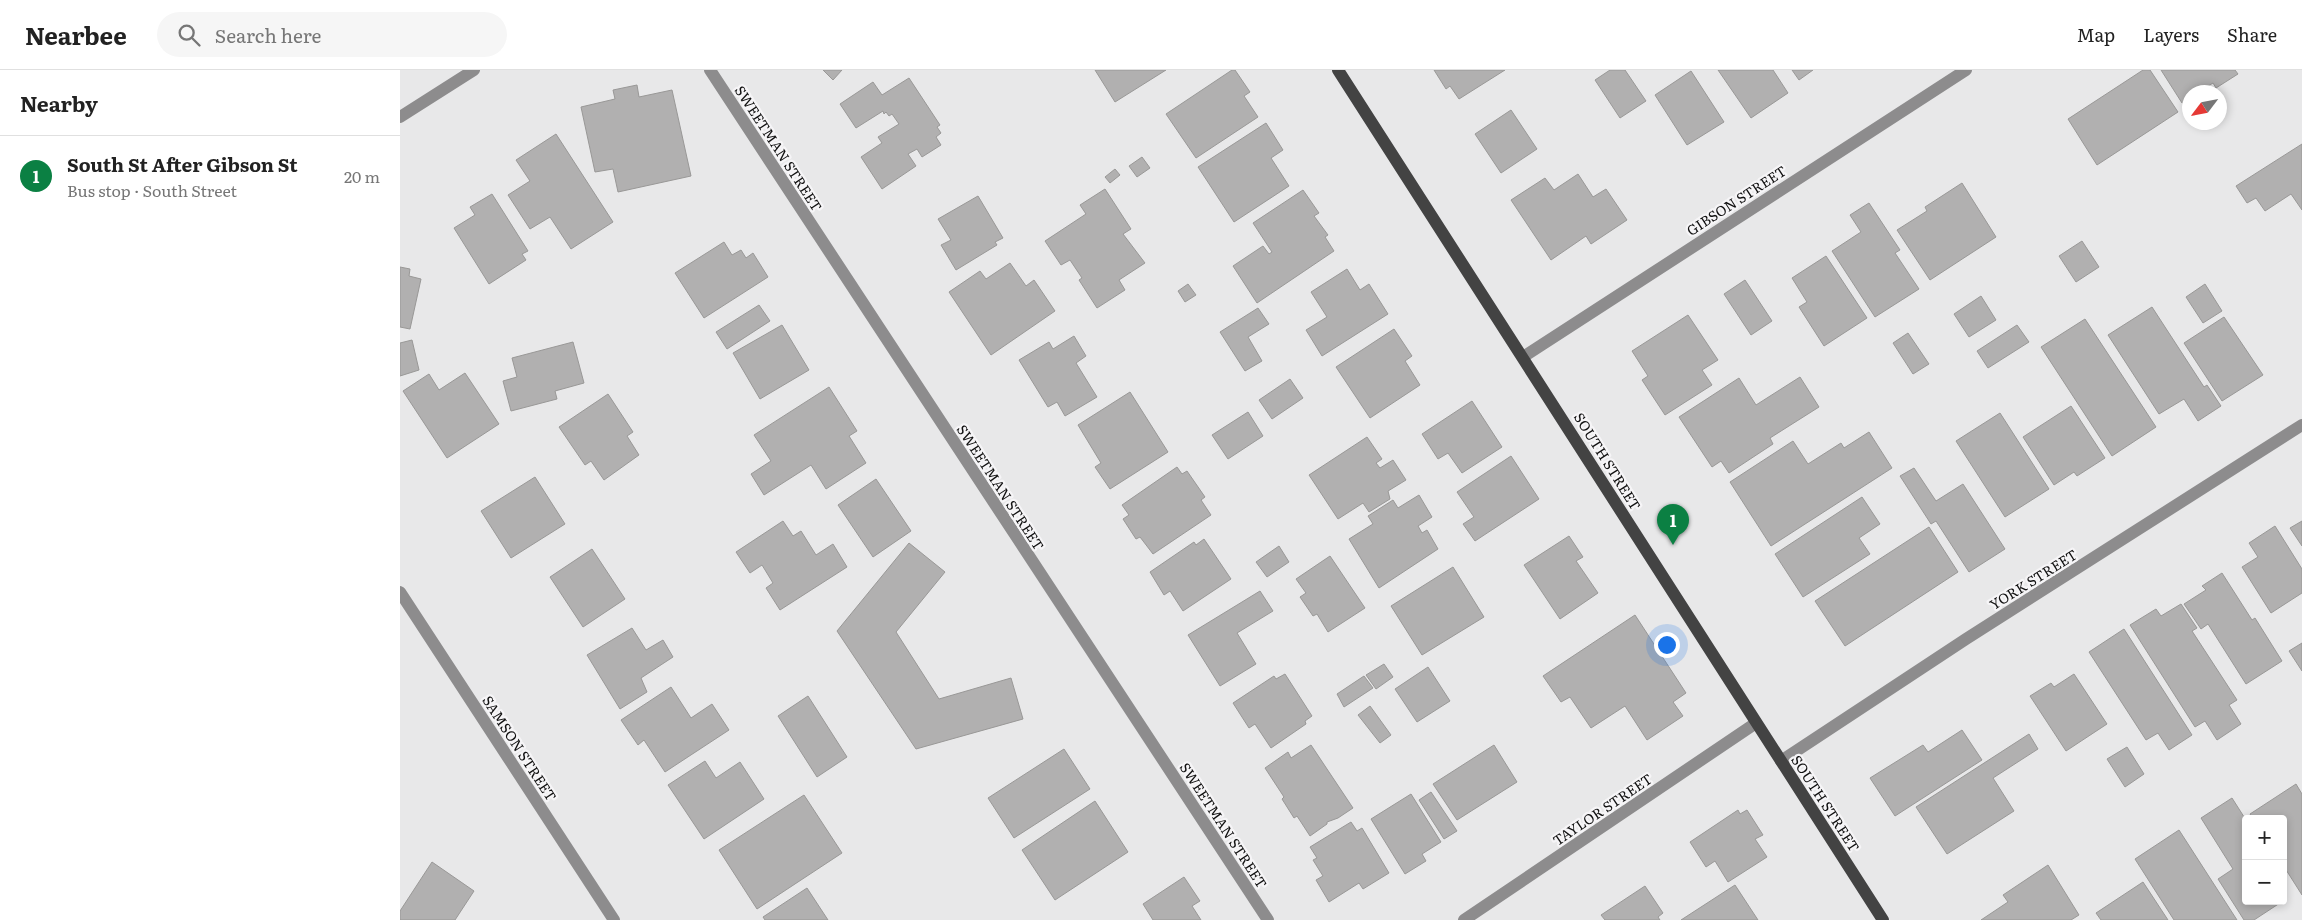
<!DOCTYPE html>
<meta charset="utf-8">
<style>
:root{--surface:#fff;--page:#f6f6f6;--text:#222;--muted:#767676;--line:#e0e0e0;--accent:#0b8043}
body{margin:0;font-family:Literata,serif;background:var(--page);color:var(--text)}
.controls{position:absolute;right:15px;bottom:15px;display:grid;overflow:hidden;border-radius:5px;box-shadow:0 2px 8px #0003}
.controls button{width:45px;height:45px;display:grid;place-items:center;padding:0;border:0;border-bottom:1px solid var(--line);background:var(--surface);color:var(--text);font:25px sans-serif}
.compass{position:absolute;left:1782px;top:15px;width:45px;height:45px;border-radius:50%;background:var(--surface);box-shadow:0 2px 8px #0003;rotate:238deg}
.you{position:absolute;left:1266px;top:574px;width:18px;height:18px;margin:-12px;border:4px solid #fff;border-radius:50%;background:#1a73e8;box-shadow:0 0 0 8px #1a73e833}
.badge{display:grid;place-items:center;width:32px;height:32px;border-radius:50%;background:var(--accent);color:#fff;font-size:16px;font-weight:700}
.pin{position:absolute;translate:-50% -41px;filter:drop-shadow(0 1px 2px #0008)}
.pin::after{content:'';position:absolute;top:26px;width:18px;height:15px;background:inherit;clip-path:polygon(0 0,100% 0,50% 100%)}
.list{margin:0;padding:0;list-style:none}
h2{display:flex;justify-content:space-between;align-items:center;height:65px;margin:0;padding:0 20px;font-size:21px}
h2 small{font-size:16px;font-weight:400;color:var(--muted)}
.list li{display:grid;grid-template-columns:32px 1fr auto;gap:15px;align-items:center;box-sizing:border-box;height:80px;padding:0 20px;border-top:1px solid var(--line)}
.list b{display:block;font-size:19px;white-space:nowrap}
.list p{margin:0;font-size:16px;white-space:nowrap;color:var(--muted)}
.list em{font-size:16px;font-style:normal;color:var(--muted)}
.icon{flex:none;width:28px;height:28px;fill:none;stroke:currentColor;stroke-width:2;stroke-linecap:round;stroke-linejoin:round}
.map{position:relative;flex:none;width:1902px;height:850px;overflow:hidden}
header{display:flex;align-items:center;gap:30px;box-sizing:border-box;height:70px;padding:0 25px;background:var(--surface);border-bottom:1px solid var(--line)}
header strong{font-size:24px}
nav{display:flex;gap:28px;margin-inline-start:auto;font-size:18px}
.search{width:350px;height:45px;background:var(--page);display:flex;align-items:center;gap:12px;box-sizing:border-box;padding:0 18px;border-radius:28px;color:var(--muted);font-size:19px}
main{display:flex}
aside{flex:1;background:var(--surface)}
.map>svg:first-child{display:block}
.building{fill:#b1b0b0;stroke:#999897}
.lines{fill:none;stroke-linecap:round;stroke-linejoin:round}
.minor{stroke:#8d8c8d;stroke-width:12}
.major{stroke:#434343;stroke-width:12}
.labels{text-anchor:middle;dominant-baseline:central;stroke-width:4.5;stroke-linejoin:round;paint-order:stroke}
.street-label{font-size:14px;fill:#101010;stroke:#f6f5f7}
</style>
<header>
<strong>Nearbee</strong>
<div class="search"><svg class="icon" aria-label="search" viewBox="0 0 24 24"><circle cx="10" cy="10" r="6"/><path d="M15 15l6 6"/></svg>Search here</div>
<nav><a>Map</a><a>Layers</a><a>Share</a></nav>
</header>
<main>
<aside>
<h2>Nearby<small></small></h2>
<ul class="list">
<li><span class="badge">1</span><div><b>South St After Gibson St</b><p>Bus stop · South Street</p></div><em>20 m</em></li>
</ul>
</aside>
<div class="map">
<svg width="1902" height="850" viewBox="0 0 1902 850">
<rect width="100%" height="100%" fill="#e8e8e9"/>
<!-- building -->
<g class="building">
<polygon points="423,0 442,0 433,10"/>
<polygon points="695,0 766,0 715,32"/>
<polygon points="832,0 835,0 850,22 844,26 858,47 796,88 766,44"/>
<polygon points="1034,0 1105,0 1059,29 1050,16 1046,19"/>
<polygon points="1210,0 1225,0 1246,31 1220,48 1195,10"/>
<polygon points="1318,0 1373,0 1388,23 1351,48"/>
<polygon points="1392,0 1413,0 1399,10"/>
<polygon points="1743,0 1750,0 1778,42 1697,95 1668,49"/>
<polygon points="1761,0 1835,0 1838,4 1816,18 1813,13 1799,22 1790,22 1790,29 1782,33"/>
<polygon points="1291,1 1324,52 1287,75 1255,25"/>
<polygon points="509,8 540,55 537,57 541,63 536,67 541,75 522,87 517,79 508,84 516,96 482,119 461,87 482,73 478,67 499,54 492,44 489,46 486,42 484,44 483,41 456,58 440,34 473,12 482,25"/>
<polygon points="237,15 239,27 272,20 291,106 218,122 213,99 195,102 181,37 215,29 213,20"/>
<polygon points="1111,40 1137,79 1101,103 1075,64"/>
<polygon points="866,53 883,80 871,88 889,116 834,152 798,97"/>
<polygon points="156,64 213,152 171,179 150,147 130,159 108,125 130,111 116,90"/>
<polygon points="1902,74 1902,140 1891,124 1865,141 1856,128 1847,133 1836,116"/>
<polygon points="742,87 750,98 737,107 729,96"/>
<polygon points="715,99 720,105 710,113 705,107"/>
<polygon points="1178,104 1193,127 1206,119 1227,150 1191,174 1186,166 1151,190 1111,130 1145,108 1154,120"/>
<polygon points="1562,113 1596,167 1530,210 1497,160 1527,141 1525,137"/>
<polygon points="705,119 731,159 723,164 745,193 719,210 725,220 697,238 679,210 682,208 670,190 661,195 645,171 686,144 680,135"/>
<polygon points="903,120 919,143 914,146 928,165 925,167 934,181 857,233 833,196 863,176 869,184 872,182 853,153"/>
<polygon points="92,124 128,181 122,184 126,190 89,214 54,158 75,145 70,137"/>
<polygon points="578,126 603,168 595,172 597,175 556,200 541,175 551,170 538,149"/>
<polygon points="1469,133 1500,180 1495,183 1519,219 1475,247 1432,181 1461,162 1450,145"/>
<polygon points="1682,171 1699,197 1676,212 1659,186"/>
<polygon points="324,172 332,185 341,180 346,188 353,183 368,207 304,248 275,203"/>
<polygon points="1426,186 1467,248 1424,276 1399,237 1407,232 1392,208"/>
<polygon points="610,193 626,216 634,210 655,241 591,285 549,222 580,201 586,209"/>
<polygon points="0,197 10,199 9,206 21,209 10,259 0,257"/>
<polygon points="947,199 960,220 969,214 988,244 922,286 906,260 927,247 911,222"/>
<polygon points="1345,210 1372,251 1351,265 1324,224"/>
<polygon points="788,214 796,225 785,232 778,221"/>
<polygon points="1805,214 1822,241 1803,253 1786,227"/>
<polygon points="1581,226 1596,250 1569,267 1554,244"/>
<polygon points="359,235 370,251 327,279 316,262"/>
<polygon points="1752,237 1804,317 1807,315 1821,336 1798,351 1784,329 1759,344 1708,265"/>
<polygon points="858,238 869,254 848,267 862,291 845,301 820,262"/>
<polygon points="1288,245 1318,290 1302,300 1312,315 1265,345 1242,310 1248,306 1232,281"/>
<polygon points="1824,247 1863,305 1822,331 1784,273"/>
<polygon points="1685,249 1756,357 1712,386 1641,277"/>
<polygon points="382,255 409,300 360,329 333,283"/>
<polygon points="1617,255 1629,272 1588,298 1577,281"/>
<polygon points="994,259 1012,286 1005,291 1020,315 970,348 936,297"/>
<polygon points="1508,263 1529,294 1513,304 1493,273"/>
<polygon points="674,266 686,286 676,293 697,327 665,346 657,332 648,337 619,290 649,272 653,279"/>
<polygon points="12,270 19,300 0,306 0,273"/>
<polygon points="173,272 184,313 155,321 157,329 111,341 103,311 117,307 112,288"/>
<polygon points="65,303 99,354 47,388 3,321 29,304 39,320"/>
<polygon points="1400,307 1419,337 1370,368 1373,374 1329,403 1321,391 1312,397 1279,347 1339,308 1356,335"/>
<polygon points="890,309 903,328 872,349 859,330"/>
<polygon points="429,317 457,361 449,366 466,393 426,419 411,395 364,425 351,404 371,391 354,365"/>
<polygon points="730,322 768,382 710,419 695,397 701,393 678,355"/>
<polygon points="208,324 233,362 227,366 239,385 204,410 191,391 185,395 159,357"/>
<polygon points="1072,331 1102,377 1062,403 1048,383 1038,389 1022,364"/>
<polygon points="1671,336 1705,388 1677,406 1674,402 1654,415 1623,367"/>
<polygon points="848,342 863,366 828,389 812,365"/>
<polygon points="1600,343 1649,419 1605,447 1556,371"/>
<polygon points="1469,362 1492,398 1371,476 1330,412 1393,371 1408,394 1441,373 1444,378"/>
<polygon points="967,367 982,389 976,393 980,398 993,390 1006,410 988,421 990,429 969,442 963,433 938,449 909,405"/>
<polygon points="1111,386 1139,429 1075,471 1063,454 1074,447 1057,422"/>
<polygon points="777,397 782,404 787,401 805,427 801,430 811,445 753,484 740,467 736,469 723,449 729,445 722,435"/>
<polygon points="1514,398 1536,431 1563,414 1605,479 1569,502 1536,451 1531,454 1500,406"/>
<polygon points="135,407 165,454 111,488 81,441"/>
<polygon points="476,409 511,461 473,487 438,435"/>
<polygon points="1019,425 1032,447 1018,456 1022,463 1027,460 1038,479 979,518 949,469 973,454 968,446 993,430 998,438"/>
<polygon points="1462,427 1480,454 1459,468 1470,484 1403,527 1375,484"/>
<polygon points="383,451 393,466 401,461 416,485 433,474 447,497 380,540 366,518 373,513 362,495 350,503 336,482"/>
<polygon points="1902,451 1902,476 1890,458"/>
<polygon points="1875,456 1902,499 1902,523 1871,543 1842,497 1858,487 1849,473"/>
<polygon points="1529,457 1558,502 1445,576 1415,531"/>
<polygon points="1169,466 1183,487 1176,491 1198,523 1160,549 1124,495"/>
<polygon points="804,469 831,509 783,541 770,521 764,525 750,502 794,472 796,475"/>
<polygon points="509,473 545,502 496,562 539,629 611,608 623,649 516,679 437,561"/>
<polygon points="879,476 889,492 867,507 856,492"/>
<polygon points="192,479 225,529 183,557 150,507"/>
<polygon points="930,486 965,538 928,562 917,544 913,546 900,527 906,523 896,509"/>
<polygon points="1053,497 1084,547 1022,585 991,536"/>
<polygon points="1822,503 1852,550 1855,548 1882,591 1846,614 1808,554 1801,559 1784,534 1806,520 1802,516"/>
<polygon points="860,521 873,541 837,563 856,594 820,616 788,565"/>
<polygon points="1781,534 1797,558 1792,561 1837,630 1829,635 1841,654 1817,670 1805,651 1795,657 1730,555 1756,539 1761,546"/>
<polygon points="1235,545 1286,623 1273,632 1283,646 1247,670 1225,636 1191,658 1170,627 1161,632 1143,606"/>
<polygon points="232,558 246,580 263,570 273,587 241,608 247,622 220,639 187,585"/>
<polygon points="1724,559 1792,665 1769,680 1758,663 1746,670 1689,582"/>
<polygon points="1902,573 1902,601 1889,581"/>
<polygon points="984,594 993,607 976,619 966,605"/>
<polygon points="1028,597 1050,631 1017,652 995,619"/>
<polygon points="885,604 912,646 905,651 906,654 871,678 855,654 849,658 833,633 874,606 876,609"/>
<polygon points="1674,604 1707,654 1666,681 1630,626 1651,613 1654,617"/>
<polygon points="964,606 973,618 944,637 937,624"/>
<polygon points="271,617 291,648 312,634 329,660 265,702 244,670 238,675 221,650"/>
<polygon points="408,626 447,687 417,707 378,646"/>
<polygon points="970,636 991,665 980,673 958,645"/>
<polygon points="1562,660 1582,690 1495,746 1470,708 1523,675 1528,682"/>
<polygon points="1629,664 1638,679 1593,708 1614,741 1547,784 1516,737"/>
<polygon points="911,675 953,738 938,748 927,752 927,754 910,766 897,746 894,748 882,729 884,727 865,698 888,682 891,688"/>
<polygon points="1094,675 1117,712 1057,750 1033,714"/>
<polygon points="1727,677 1744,704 1725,717 1707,689"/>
<polygon points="664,679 690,719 614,768 588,728"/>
<polygon points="305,691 316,708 340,692 364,729 304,769 268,715"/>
<polygon points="1896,714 1902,724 1902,825 1883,795 1883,749 1853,749 1850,744"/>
<polygon points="1031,722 1057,761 1044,769 1019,730"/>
<polygon points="1011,724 1041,772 1022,784 1026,791 1005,804 971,749"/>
<polygon points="404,725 442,783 357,839 319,780"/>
<polygon points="1832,728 1846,750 1846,831 1883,831 1854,850 1844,850 1818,809 1833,799 1801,748"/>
<polygon points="695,731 728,782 655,830 622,780"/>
<polygon points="1338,740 1340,744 1347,740 1363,765 1355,769 1367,787 1328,812 1315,791 1306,797 1290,772"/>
<polygon points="951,752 957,761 962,758 989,803 963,819 959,813 929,832 916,810 923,806 913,790 917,788 910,777"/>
<polygon points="1779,760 1837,850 1774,850 1735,789"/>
<polygon points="32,792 74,821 55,850 0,850 0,841"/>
<polygon points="1648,795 1679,845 1671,850 1581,850 1608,832 1603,825"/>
<polygon points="784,807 800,831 792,836 801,850 753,850 743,834"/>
<polygon points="1743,812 1768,850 1701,850 1696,843"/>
<polygon points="1335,815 1358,850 1281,850"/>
<polygon points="1245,816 1263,843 1258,847 1260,850 1205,850 1201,845"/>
<polygon points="407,818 428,850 365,850 363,847"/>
</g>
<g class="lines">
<!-- minor -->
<g class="minor">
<polyline points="310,0 868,850"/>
<polyline points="0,47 74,0"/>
<polyline points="1123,287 1566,0"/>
<polyline points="0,522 214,850"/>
<polyline points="1381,691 1566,569 1902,355"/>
<polyline points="1064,850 1356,653"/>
</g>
<!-- major -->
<polyline class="major" points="938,0 1483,850"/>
</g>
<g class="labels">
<!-- street labels -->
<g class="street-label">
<text transform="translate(379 78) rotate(57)">SWEETMAN STREET</text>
<text transform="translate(1336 130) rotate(-33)">GIBSON STREET</text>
<text transform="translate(1208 391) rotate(58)">SOUTH STREET</text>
<text transform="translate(601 417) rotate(57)">SWEETMAN STREET</text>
<text transform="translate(1633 509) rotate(-32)">YORK STREET</text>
<text transform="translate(120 678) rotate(57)">SAMSON STREET</text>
<text transform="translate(1426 733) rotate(57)">SOUTH STREET</text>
<text transform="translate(1202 739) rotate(-34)">TAYLOR STREET</text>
<text transform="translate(824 755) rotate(57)">SWEETMAN STREET</text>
</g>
</g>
</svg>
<div class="controls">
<button>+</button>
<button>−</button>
</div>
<svg class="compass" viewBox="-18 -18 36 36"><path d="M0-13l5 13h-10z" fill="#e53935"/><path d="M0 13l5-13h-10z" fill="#767676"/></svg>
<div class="you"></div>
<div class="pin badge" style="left:1273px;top:475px">1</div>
</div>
</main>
